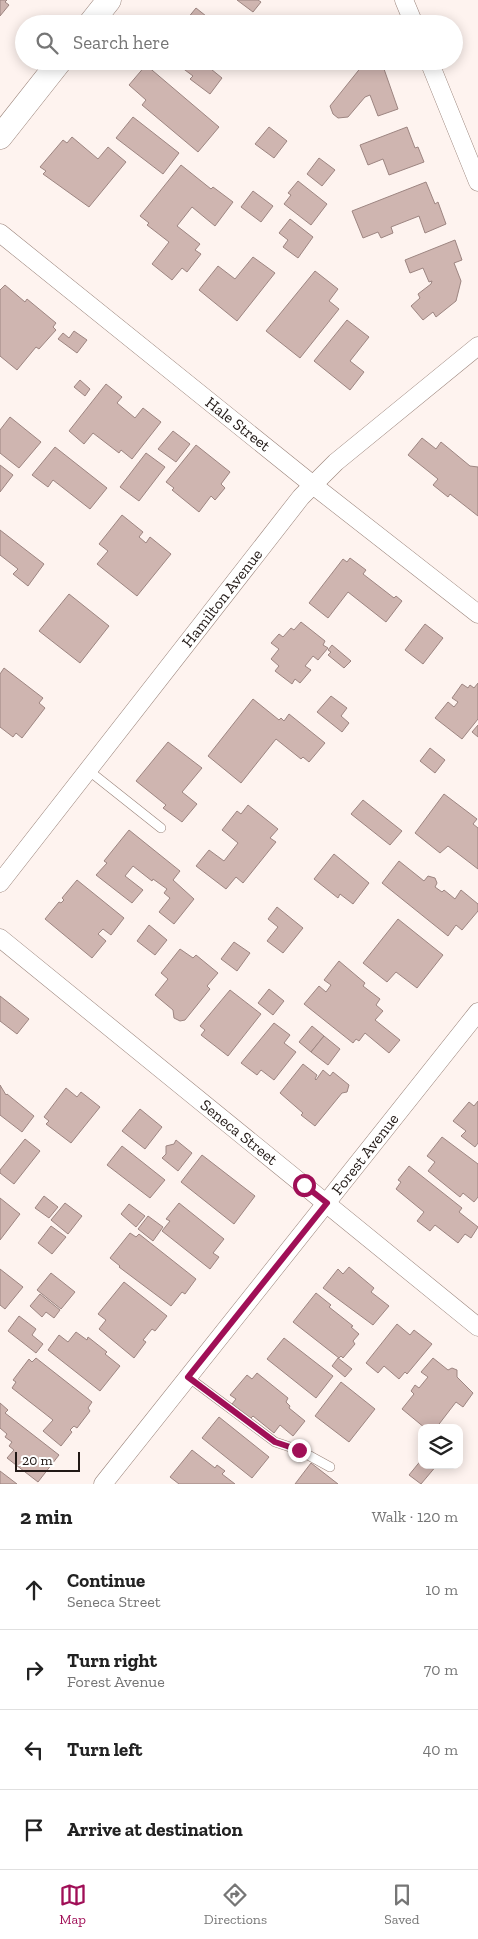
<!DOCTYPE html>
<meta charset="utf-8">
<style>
:root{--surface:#fff;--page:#f6f6f6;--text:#222;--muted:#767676;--line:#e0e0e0;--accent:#a00f57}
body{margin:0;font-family:"Zilla Slab",serif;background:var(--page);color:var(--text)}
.controls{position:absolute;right:15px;bottom:15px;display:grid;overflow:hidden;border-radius:10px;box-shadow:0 2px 12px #0003}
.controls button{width:45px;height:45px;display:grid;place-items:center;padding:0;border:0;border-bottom:1px solid var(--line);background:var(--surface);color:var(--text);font:25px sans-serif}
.scale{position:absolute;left:15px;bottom:12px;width:65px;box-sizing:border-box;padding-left:5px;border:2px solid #211815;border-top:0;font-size:14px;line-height:18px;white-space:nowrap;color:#211815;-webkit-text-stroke:4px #fff;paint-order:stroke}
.stop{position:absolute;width:15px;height:15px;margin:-11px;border:4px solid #a00f57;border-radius:50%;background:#fff}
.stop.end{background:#a00f57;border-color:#fff;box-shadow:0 1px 5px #0008}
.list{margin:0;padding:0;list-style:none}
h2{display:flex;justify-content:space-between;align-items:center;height:65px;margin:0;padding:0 20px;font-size:21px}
h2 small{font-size:16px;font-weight:400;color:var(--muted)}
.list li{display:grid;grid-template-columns:32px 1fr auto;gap:15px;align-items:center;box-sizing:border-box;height:80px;padding:0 20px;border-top:1px solid var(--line)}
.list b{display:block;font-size:19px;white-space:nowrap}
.list p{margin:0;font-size:16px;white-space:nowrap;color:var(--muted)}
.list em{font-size:16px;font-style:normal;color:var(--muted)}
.icon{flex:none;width:28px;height:28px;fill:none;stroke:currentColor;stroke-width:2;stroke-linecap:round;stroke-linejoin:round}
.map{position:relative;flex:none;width:478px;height:1484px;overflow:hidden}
.search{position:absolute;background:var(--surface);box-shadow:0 2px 12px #0003;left:15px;right:15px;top:15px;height:55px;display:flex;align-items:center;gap:12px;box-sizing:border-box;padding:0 18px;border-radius:28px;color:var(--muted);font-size:19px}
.sheet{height:385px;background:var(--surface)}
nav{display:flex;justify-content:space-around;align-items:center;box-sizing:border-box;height:70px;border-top:1px solid var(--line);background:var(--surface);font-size:14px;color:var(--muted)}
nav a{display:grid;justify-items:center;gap:2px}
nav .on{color:var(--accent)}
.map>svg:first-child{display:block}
.building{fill:#cfb5b0;stroke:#9d8581}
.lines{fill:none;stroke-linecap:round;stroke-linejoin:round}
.service-casing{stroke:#998279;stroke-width:10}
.minor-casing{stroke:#998279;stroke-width:19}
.secondary-casing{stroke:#998279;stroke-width:25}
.service{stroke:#fff;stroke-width:9}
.minor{stroke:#fff;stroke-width:18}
.secondary{stroke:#fff;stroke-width:24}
.route{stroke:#a00f57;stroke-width:6}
.labels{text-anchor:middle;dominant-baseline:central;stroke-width:4;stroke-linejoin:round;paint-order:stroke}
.street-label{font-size:16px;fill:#211815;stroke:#fff}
</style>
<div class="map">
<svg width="478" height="1484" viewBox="0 0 478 1484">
<rect width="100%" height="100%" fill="#fef3ef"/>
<!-- building -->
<g class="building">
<polygon points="0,0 7,0 5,2 9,5 0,16"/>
<polygon points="237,0 258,0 261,2 253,12"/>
<polygon points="196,8 216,24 183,24"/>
<polygon points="173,61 209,61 206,65 222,78 210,94 190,79 193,76"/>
<polygon points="336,61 353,61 348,69"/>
<polygon points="366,61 385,61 388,64 384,69 398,109 378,116 370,95 365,97 348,117 338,118 333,114 330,106"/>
<polygon points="146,65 219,127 198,152 142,105 146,100 129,85"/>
<polygon points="133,117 179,153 163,174 116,138"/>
<polygon points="269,127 287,141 274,158 255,144"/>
<polygon points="407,127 415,148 418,147 424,162 389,175 383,159 368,165 360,145"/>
<polygon points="72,137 98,159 108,147 126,162 89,207 43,174 46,171 40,167 63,140 67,143"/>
<polygon points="319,158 335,170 322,186 307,174"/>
<polygon points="181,165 211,189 213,187 233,202 215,226 192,207 177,226 200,244 195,250 201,254 187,272 182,268 172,280 152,264 169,242 147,225 149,223 140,216"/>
<polygon points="298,181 327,204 311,225 284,204 291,195 288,193"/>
<polygon points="426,182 435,204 438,202 446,224 425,233 419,216 391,227 393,233 381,238 378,232 363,238 352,211"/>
<polygon points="253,191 273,206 261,222 241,207"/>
<polygon points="290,219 313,237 298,258 283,247 288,240 279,233"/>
<polygon points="455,240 462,260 454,263 461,281 456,301 436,317 433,312 423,320 411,306 420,298 418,294 431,284 432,281 429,282 423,268 410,273 405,260"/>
<polygon points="253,257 275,273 237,321 199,290 218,266 235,279"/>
<polygon points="315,271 338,289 329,301 339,309 300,358 266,331"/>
<polygon points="5,285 25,302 27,299 56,323 53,327 56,330 39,349 36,347 17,370 0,356 0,290"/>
<polygon points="347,320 369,337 350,361 364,372 350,390 314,361"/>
<polygon points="74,331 87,340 77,353 58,339 63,333 69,338"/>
<polygon points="80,380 90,389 85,396 74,387"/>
<polygon points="106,384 122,397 117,403 135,418 143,408 161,422 132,459 121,450 119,453 93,433 84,444 69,431"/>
<polygon points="10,417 41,442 19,468 0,453 0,430"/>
<polygon points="173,431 190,444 176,462 158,449"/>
<polygon points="422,438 436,449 441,442 470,466 478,467 478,516 450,494 448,497 433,485 438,479 408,455"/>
<polygon points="196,445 230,472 221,484 225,488 215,500 211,496 199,512 172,490 174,488 166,482"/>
<polygon points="55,447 107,488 90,509 53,480 48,487 32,475"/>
<polygon points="146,453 165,467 139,501 120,487"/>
<polygon points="0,465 13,475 0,492"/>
<polygon points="122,515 143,532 139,537 146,543 150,537 171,554 137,596 97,564 108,551 99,544"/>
<polygon points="0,530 44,564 28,586 13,574 18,569 0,555"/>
<polygon points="350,558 366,570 363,574 394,598 396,596 402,601 386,622 348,592 328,618 309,603 343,559 347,562"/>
<polygon points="69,594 109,626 80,663 39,631"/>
<polygon points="301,622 325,641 323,645 328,648 318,660 313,656 305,666 311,670 300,683 295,679 292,684 275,671 279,666 271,659 279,649 271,643 279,634 283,637 291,628 294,630"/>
<polygon points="425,624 443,638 423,664 405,650"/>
<polygon points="332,645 351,661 344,668 328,655 331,652 328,650"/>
<polygon points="4,668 43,698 39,703 45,708 22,738 16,733 13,737 0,727 0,674"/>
<polygon points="478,683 478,719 462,739 435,718 448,702 454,707 458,702 452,698 462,684 468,688 470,685 474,688"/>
<polygon points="331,696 347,708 341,716 349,723 342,732 317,712"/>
<polygon points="253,699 279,720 281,718 284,721 289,714 325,743 309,762 303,757 301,759 276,739 241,783 208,756"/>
<polygon points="478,725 478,737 472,732"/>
<polygon points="168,742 202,768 182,792 197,804 182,822 163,808 166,805 136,781"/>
<polygon points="430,748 445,760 435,773 420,761"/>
<polygon points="444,794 477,819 473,824 478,828 478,869 448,846 440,853 415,833"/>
<polygon points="363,800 402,831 390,845 351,814"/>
<polygon points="248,805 278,829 270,838 276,842 243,883 236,877 226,889 196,866 209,850 224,861 238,843 222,830 237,811 241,814"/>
<polygon points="129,830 180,871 173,880 194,899 174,924 159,912 170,898 164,893 167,889 153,879 152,881 133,866 125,876 143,890 132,903 96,875 107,863 104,861"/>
<polygon points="334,854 369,883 353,904 340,894 338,898 314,879"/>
<polygon points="399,861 424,881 428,876 435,878 437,883 435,887 442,892 444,890 455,899 461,890 478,904 478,911 462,930 456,925 448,936 382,883"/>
<polygon points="77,880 124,918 111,935 103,929 98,934 106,941 92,958 45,919 59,902 61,903 64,900 62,898"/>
<polygon points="277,907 303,928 283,953 267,941 278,927 268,919"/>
<polygon points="398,919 443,955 417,988 396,972 387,982 363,963"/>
<polygon points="149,925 167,940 155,955 137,941"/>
<polygon points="234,942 250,953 237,971 221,959"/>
<polygon points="180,949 193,958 196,955 218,973 207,986 210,989 185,1020 180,1021 174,1018 173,1010 155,995 168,979 161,973"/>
<polygon points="339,961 365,983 363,986 380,999 376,1005 383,1011 375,1020 400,1040 389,1053 365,1033 359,1041 356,1039 353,1043 304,1004 319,986 326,992 331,985 324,980"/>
<polygon points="269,989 284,1001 273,1015 258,1003"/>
<polygon points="230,990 261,1014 228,1056 201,1035 205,1030 200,1026"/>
<polygon points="0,996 29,1019 17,1034 0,1021"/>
<polygon points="274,1023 290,1035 284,1043 296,1052 274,1080 261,1070 257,1075 241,1063"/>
<polygon points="312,1026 324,1036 311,1052 299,1042"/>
<polygon points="324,1036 340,1049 328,1065 311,1052"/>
<polygon points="303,1064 317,1075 315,1079 316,1080 323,1070 330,1076 333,1072 349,1085 347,1092 342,1093 315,1126 301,1115 303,1113 280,1093"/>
<polygon points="0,1085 6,1095 7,1094 34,1116 22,1132 0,1115"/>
<polygon points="66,1088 77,1097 81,1092 100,1107 71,1143 46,1124 49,1121 44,1117"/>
<polygon points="478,1101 478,1143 475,1147 461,1136 466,1131 453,1121 469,1102 474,1106"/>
<polygon points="140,1109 162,1127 145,1149 122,1131"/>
<polygon points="442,1137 478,1164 478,1197 474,1202 463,1193 460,1197 428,1171 435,1162 427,1156"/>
<polygon points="25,1139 40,1151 14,1184 0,1173 0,1170"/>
<polygon points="176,1140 192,1153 178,1171 162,1158 166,1154 166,1146 174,1144"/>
<polygon points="122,1146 165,1180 150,1198 107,1165"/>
<polygon points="202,1155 255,1196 234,1224 181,1182"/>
<polygon points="409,1166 462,1208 459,1212 478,1227 471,1238 465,1234 458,1243 435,1225 430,1231 417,1221 424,1212 396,1189 401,1182 398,1180"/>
<polygon points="44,1196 58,1207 49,1218 35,1208"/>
<polygon points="0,1198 20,1214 0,1240"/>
<polygon points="65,1203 82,1216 68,1234 51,1220"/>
<polygon points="179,1203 224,1239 213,1253 219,1257 210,1269 162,1231 170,1221 166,1219"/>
<polygon points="129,1204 145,1216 136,1227 121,1214"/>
<polygon points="148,1216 163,1227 153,1241 138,1229"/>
<polygon points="51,1226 66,1237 52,1254 38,1243"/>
<polygon points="130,1233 136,1237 139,1234 196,1279 185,1294 182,1292 171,1306 119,1267 120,1266 110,1258"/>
<polygon points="349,1267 374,1288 371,1292 389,1306 373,1325 323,1288 338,1269 343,1274"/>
<polygon points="0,1269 23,1287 5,1309 0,1305"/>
<polygon points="51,1273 75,1292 61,1309 37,1290"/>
<polygon points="124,1282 167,1316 155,1331 152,1329 143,1340 146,1342 134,1358 99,1329 106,1320 98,1314"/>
<polygon points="316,1293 331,1305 329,1307 353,1326 351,1327 359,1334 353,1341 355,1344 343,1358 341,1356 339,1358 293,1322"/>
<polygon points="40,1294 60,1310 54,1318 46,1312 42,1317 30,1306"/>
<polygon points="19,1316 36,1329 32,1335 43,1344 36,1353 8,1331"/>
<polygon points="397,1324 410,1335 414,1330 432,1344 407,1374 405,1372 399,1379 384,1366 378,1373 366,1363"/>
<polygon points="76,1332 87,1340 88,1337 107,1352 105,1354 120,1366 100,1391 48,1350 59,1335 68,1342"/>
<polygon points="284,1338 333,1376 316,1398 267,1359"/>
<polygon points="36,1358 92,1402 88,1408 90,1411 77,1428 74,1426 70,1430 72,1432 61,1446 43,1431 53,1420 12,1388 16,1382 13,1380 29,1359 32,1362"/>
<polygon points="338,1358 352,1369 345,1377 332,1366"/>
<polygon points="433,1358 448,1370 452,1368 457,1370 457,1377 473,1393 463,1407 456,1402 436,1428 425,1428 402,1409 414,1394 411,1391 415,1385 419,1388 428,1377 421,1372"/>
<polygon points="257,1373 288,1398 286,1402 290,1406 289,1408 305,1421 293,1436 280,1425 274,1433 253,1416 250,1419 232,1404 236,1399 230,1395 247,1375 252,1379"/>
<polygon points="341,1382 375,1409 349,1442 315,1416"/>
<polygon points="0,1403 8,1410 5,1413 59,1455 38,1482 7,1458 14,1450 9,1446 12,1442 5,1437 7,1434 0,1428"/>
<polygon points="219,1417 269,1457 252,1478 202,1438"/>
<polygon points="192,1450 215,1468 217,1465 225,1471 222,1474 235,1484 179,1484 170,1477"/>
<polygon points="422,1459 422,1465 437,1465 421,1484 409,1475"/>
<polygon points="311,1463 338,1484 295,1484"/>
<polygon points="0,1471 17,1484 0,1484"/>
</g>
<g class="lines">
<!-- service casing -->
<g class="service-casing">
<g id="service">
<polyline points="88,770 161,828"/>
<polyline points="188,1377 275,1442 299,1450 330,1467"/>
</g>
</g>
<!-- minor casing -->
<g class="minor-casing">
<g id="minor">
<polyline points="404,0 414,24"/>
<polyline points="429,61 478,182"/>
<polyline points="0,233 313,485 478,614"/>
<polyline points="0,883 301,497 336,462 478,346"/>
<polyline points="0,938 478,1327"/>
<polyline points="103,1484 478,1012"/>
</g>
</g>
<!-- secondary casing -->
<g class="secondary-casing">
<g id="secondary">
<polyline points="90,24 109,0"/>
<polyline points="0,137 60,61"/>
</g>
</g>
<!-- service -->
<use href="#service" class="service"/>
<!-- minor -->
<use href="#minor" class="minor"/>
<!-- secondary -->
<use href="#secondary" class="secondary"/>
</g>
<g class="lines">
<!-- route -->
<polyline class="route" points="299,1450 275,1442 188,1377 327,1203 304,1185"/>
</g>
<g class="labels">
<!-- street labels -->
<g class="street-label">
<text transform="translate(238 424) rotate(38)">Hale Street</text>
<text transform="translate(222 598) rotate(-52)">Hamilton Avenue</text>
<text transform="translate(239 1132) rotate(39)">Seneca Street</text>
<text transform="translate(365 1154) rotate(-52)">Forest Avenue</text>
</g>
</g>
</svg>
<div class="controls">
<button><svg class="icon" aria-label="layers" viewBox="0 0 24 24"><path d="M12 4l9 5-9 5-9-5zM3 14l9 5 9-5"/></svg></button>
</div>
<div class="scale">20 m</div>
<div class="stop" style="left:304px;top:1185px"></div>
<div class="stop end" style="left:299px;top:1450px"></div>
<div class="search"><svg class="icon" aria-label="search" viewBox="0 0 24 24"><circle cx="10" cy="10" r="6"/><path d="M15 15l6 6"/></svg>Search here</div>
</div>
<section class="sheet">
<h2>2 min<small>Walk · 120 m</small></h2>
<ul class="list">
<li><svg class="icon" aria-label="ahead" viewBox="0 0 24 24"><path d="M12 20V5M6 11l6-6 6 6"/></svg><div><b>Continue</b><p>Seneca Street</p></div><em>10 m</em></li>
<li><svg class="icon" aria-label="right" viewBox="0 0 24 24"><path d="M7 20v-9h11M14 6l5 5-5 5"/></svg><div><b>Turn right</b><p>Forest Avenue</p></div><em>70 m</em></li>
<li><svg class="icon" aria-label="left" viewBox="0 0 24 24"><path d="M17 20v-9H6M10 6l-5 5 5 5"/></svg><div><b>Turn left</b></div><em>40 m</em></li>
<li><svg class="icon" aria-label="arrive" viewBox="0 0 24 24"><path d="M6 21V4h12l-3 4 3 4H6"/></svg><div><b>Arrive at destination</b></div></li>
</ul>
</section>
<nav>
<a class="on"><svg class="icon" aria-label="map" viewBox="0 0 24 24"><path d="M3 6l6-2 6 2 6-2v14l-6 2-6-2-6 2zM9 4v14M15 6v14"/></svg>Map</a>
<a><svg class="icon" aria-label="directions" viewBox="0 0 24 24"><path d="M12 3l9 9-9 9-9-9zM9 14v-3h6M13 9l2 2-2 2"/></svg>Directions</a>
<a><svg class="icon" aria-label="saved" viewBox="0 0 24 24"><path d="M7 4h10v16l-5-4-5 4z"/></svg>Saved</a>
</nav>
